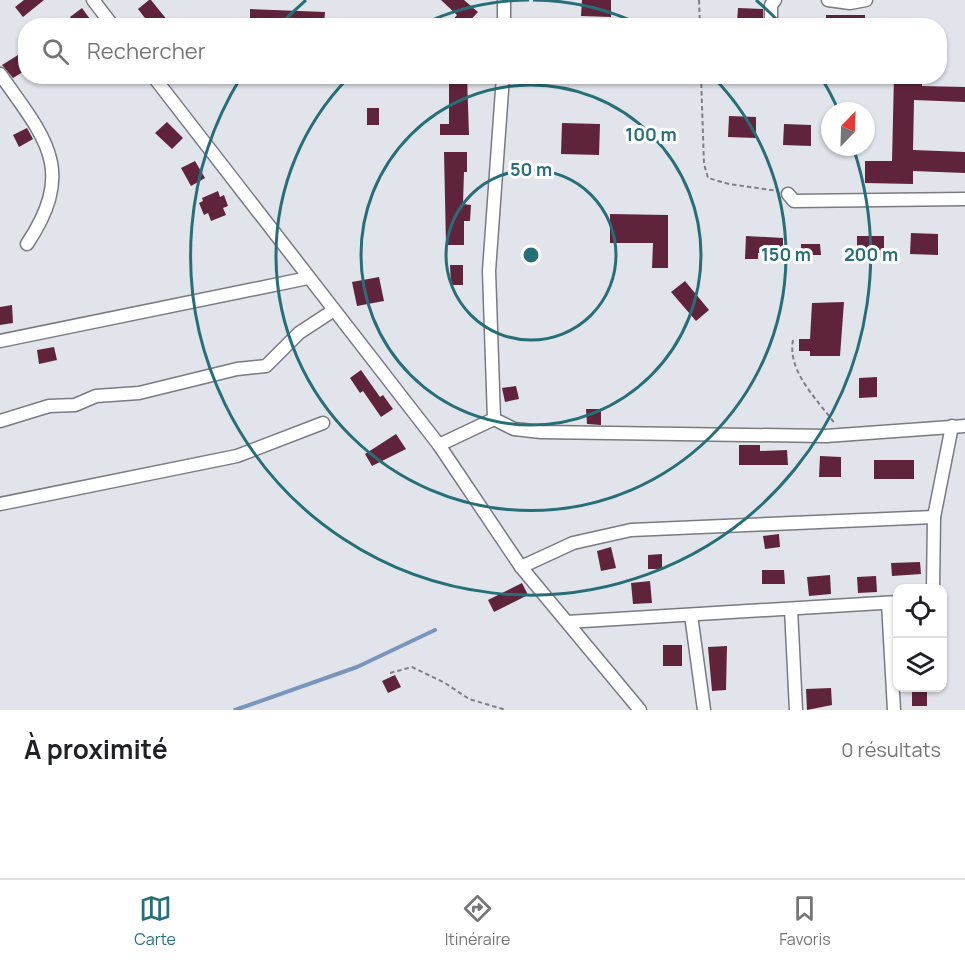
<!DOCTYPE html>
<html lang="fr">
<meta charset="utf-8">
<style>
:root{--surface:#fff;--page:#f2f2f2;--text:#202124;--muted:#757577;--line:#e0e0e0;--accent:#266f79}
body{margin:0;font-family:Manrope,sans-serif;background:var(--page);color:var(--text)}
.controls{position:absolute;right:18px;bottom:18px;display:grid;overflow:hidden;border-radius:12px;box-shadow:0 2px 4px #0004}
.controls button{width:54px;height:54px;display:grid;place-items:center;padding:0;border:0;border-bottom:2px solid var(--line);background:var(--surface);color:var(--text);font:30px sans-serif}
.compass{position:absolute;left:821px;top:102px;width:54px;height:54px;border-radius:50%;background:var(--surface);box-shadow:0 2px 4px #0004;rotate:23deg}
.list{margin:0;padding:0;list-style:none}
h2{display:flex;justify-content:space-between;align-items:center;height:78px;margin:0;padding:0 24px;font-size:26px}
h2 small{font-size:20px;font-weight:400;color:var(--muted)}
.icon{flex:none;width:33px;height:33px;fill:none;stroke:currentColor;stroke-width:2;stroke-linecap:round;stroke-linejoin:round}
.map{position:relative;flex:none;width:965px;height:710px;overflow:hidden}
.search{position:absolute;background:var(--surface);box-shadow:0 2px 4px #0004;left:18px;right:18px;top:18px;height:66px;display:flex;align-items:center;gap:15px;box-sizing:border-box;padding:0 21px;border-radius:24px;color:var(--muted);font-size:22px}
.sheet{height:168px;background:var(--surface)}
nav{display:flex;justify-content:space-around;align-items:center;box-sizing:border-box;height:84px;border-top:2px solid var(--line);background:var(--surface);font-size:16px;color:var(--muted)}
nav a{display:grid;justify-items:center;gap:3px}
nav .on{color:var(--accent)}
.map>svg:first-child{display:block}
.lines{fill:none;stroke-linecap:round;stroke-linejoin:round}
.stream{stroke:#7895bc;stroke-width:4}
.building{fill:#5f243b}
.minor-casing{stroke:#797a82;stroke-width:15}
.path{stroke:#7f8085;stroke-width:2;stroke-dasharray:4.5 3;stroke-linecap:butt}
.minor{stroke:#fff;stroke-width:12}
.ring{fill:none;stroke:#266f79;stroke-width:3}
.centre{fill:#266f79;stroke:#fff;stroke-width:3}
.ring-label{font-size:18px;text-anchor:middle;font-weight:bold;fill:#266f79;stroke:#fff;stroke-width:6;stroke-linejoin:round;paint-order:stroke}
</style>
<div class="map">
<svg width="965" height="710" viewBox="0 0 965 710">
<rect width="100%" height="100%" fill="#e2e4ec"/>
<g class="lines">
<!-- stream -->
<polyline class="stream" points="235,710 357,667 435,630"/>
</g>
<!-- building -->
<g class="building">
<polygon points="24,0 44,0 23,17 15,7"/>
<polygon points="149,0 151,0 172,26 151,26 138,9"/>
<polygon points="441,0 464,0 478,12 465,26 448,26 457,15"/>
<polygon points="582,0 611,0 611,17 581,16"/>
<polygon points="82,8 95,26 76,26 70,17"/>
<polygon points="738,8 763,9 763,24 745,26 746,23 737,22"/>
<polygon points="250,9 325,12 324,26 250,26"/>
<rect x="826" y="15" width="39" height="11"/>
<polygon points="26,50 26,70 13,78 2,65"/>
<polygon points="449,76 467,76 469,135 440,135 440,124 449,124"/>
<polygon points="894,76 922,76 922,86 965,87 965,102 914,100 913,150 965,152 965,173 913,171 913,184 865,183 865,161 892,161"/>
<rect x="367" y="108" width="12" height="17"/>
<polygon points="729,116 756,117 756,138 728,137"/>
<polygon points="167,122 183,138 172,149 155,133"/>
<polygon points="562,123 600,124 599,155 561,154"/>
<polygon points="784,124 811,125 811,146 783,145"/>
<polygon points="27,128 33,139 19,147 13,135"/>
<polygon points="444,152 467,152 467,172 464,172 463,204 471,205 470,221 464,221 464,245 446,245"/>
<polygon points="195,161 205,178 191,186 181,168"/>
<polygon points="218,191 220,197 224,195 228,206 223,208 226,215 211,221 208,213 204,215 199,203 203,201 202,198"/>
<polygon points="610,214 668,215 668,268 652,268 653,243 610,243"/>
<polygon points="911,233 938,234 938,255 910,254"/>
<polygon points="746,236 783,238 783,254 758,253 758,259 745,259"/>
<rect x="857" y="236" width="27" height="22"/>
<polygon points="801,244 820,244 821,255 801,255"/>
<polygon points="450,265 463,265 463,285 451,285"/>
<polygon points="379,277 384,301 357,306 352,282"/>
<polygon points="685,281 709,310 696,321 671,292"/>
<polygon points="844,302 840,356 810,356 810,351 799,351 799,339 810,339 812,303"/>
<polygon points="12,305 13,323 0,325 0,307"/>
<polygon points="54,347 57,360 39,364 37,350"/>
<polygon points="361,370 380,397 383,395 393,409 381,417 363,391 360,393 350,378"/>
<polygon points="877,377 877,397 859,398 859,378"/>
<polygon points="516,386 519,399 505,402 502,388"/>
<polygon points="586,409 601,409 601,425 587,424"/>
<polygon points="396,434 406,449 372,466 365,454"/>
<polygon points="739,445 760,445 760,451 787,450 788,465 739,465"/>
<polygon points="820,456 841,457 841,477 819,477"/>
<rect x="874" y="460" width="40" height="19"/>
<polygon points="779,534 780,547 765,549 763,536"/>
<polygon points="611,547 616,568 601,571 597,551"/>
<polygon points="662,554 662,569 648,569 648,555"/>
<polygon points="920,562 921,574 892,576 891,563"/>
<polygon points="762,570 784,570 785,584 762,584"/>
<polygon points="830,575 831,594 809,596 807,577"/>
<polygon points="876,576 877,592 858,593 857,577"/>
<polygon points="650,581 652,603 633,604 631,583"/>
<polygon points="522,583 528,595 494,612 488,600"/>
<rect x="663" y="645" width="19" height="21"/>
<polygon points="727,646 726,690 712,691 708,647"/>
<polygon points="395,675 401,687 388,693 382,681"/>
<rect x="912" y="687" width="15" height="19"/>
<polygon points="831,688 832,705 807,710 806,689"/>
</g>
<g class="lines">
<!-- minor casing -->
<g class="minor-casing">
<g id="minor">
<polyline points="93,0 113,26"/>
<polyline points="828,0 850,3 866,0"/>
<polyline points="504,26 504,0"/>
<polyline points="771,26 771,5 775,0"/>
<path d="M0 74C45 138 77 169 27 244"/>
<polyline points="153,76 439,445 521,567 640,710"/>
<polyline points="503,76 489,271 494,419 514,429 541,432 826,436 965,426"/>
<polyline points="788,194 794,201 965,199"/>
<polyline points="0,341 308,278"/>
<polyline points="0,421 49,406 75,405 96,396 139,393 237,369 266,366 299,333 334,310"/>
<polyline points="439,445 494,419"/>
<polyline points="0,504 237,456 323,423"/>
<polyline points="521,567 573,543 631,530 934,517"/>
<polyline points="933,588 934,517 952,426"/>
<polyline points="888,603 894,710"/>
<polyline points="791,609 796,710"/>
<polyline points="691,615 704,710"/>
<polyline points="567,622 898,602"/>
</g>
</g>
<!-- path -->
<g class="path">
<polyline points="699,0 700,26"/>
<polyline points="701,76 704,164 708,178 729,184 778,191"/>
<path d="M793 340C787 372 818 400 835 424"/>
<polyline points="390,673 412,667 445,683 469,699 506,710"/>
</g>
<!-- minor -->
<use href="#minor" class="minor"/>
</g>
<!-- distance rings -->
<g class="ring">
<circle cx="531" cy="255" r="85"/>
<circle cx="531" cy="255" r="170"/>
<path d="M421 25A255 255 0 0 1 529 0M533 0A255 255 0 0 1 641 25M714 78A255 255 0 1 1 348 78"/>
<path d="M280 25A340 340 0 0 1 306 0M756 0A340 340 0 0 1 782 25M821 77A340 340 0 0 1 838 109M853 147A340 340 0 1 1 241 77"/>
</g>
<circle cx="531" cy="255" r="9" class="centre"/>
<g class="ring-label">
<text x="651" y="141">100 m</text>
<text x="531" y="176">50 m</text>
<text x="786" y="261">150 m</text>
<text x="871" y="261">200 m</text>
</g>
</svg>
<div class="controls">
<button><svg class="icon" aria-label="locate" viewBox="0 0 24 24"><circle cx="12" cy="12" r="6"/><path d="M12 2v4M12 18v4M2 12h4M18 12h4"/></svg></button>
<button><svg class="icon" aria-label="layers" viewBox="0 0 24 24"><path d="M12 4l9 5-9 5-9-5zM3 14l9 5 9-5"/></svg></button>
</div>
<svg class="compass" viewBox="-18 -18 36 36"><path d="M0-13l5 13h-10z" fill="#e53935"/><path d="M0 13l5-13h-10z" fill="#757577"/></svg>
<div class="search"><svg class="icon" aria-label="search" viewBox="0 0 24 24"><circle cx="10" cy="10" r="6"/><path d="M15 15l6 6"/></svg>Rechercher</div>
</div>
<section class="sheet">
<h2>À proximité<small>0 résultats</small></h2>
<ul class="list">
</ul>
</section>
<nav>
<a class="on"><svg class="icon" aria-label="map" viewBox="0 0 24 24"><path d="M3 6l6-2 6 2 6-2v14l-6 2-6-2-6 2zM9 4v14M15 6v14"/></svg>Carte</a>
<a><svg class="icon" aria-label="directions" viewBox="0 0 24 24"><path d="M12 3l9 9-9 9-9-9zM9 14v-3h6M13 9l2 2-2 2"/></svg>Itinéraire</a>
<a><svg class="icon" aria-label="saved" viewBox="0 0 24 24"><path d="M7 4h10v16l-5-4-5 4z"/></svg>Favoris</a>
</nav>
